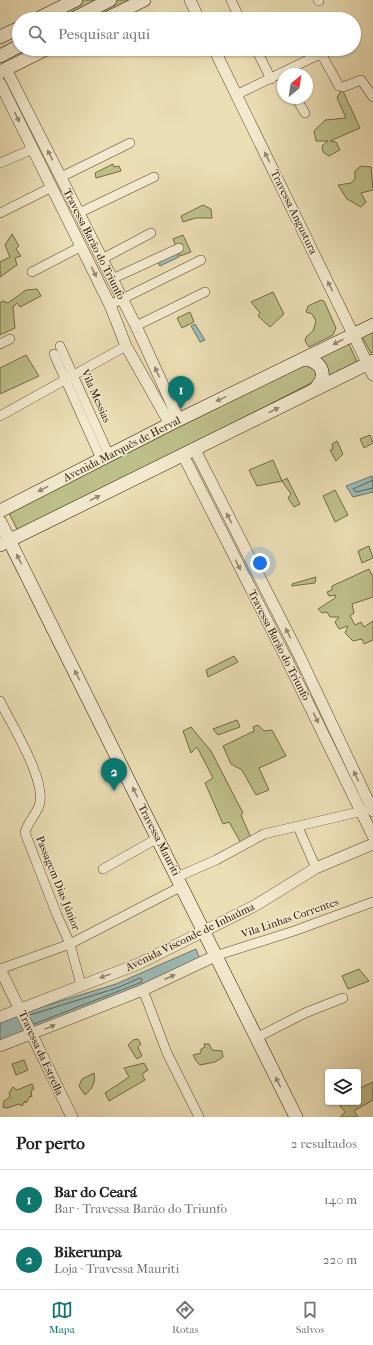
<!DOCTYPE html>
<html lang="pt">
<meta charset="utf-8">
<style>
:root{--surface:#fff;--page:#f2f2f2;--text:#202124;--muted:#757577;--line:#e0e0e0;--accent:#0f766e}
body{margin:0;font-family:"IM FELL French Canon",serif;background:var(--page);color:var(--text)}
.controls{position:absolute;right:12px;bottom:12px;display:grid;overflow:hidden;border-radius:4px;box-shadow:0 1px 3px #0004}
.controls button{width:36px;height:36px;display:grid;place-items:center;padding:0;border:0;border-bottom:1px solid var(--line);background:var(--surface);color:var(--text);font:20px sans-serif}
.compass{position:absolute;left:277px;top:68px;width:36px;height:36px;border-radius:50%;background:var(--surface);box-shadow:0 1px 3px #0004;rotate:30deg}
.you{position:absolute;left:260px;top:563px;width:14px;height:14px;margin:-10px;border:3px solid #fff;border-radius:50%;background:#1a73e8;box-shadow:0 0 0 6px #1a73e833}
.badge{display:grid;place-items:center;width:26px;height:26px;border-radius:50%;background:var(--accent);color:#fff;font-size:13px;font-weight:700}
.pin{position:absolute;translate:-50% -33px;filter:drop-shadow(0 1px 2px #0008)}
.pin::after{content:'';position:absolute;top:21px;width:14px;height:12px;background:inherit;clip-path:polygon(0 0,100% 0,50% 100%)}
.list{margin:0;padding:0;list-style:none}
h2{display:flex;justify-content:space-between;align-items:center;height:52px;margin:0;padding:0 16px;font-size:17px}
h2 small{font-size:13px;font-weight:400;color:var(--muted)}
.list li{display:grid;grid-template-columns:26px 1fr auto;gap:12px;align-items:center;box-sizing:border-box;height:60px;padding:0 16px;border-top:1px solid var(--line)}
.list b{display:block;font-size:15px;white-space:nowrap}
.list p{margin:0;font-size:13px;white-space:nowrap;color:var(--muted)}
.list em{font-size:13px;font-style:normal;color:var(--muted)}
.icon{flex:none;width:22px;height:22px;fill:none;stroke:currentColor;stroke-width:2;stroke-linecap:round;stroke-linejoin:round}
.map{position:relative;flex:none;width:373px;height:1117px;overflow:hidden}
.search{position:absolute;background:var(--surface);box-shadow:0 1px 3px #0004;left:12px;right:12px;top:12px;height:44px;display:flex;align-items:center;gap:10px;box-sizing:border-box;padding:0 14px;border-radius:22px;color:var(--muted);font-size:15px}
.sheet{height:172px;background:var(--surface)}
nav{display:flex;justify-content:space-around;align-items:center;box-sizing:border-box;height:56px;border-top:1px solid var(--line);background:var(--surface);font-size:11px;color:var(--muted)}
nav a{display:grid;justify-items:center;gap:2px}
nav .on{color:var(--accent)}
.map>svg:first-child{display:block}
.green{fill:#bdbf89;stroke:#736944}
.water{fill:#9bbab6;stroke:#6d776d}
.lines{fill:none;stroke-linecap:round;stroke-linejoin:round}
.shore{stroke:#62665b;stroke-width:1}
.minor-casing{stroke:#5a462d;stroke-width:10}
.tertiary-casing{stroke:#5a462d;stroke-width:12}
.secondary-casing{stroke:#291300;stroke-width:14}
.minor{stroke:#f2e9ce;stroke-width:9}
.tertiary{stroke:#f2e9ce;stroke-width:11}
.secondary{stroke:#f2e9ce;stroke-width:13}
.oneway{fill:#988971}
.labels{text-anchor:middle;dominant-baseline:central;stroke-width:3;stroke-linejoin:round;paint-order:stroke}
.street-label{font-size:11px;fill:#291300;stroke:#f2e9ce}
</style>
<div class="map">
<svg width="373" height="1117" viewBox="0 0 373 1117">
<rect width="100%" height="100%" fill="#ebddb4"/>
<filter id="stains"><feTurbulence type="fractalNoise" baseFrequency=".005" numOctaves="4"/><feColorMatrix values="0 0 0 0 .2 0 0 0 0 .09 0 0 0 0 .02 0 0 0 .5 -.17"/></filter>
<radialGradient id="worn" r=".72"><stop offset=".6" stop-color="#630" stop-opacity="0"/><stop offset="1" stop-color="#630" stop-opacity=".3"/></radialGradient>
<!-- green -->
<g class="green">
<polygon points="82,0 103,0 65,19 42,19"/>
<polygon points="118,0 138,0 100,19 80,19"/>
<polygon points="342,89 360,128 330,141 336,142 340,150 329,156 323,152 322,146 328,141 316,141 314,131 325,120 346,118 337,98"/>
<polygon points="113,164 114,167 119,166 121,171 96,178 95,173"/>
<polygon points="361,166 371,167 373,190 361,193 366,202 361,207 347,199 338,185 351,183 355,179 355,171"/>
<polygon points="203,205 211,209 212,218 196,218 183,222 181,216"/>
<polygon points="12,234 19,246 16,249 21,256 15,258 17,265 0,277 0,262 10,257 5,245"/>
<polygon points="183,235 191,252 180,256 173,239"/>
<polygon points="37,289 41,296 20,307 17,303 13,307 15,328 0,335 0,303 2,301 8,303 26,290"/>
<polygon points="273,292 284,314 270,327 258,316 260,313 251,302"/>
<polygon points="321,300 324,301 336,328 333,335 309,347 305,341 306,337 313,331 316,321 312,314 306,312 308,306"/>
<polygon points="190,312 194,322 182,328 177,318"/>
<polygon points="373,329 373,352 371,353 361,335"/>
<polygon points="348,342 358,364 323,381 310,358"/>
<polygon points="26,355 39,376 0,394 0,368"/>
<polygon points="307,363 317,367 315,381 125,479 18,531 8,511"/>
<polygon points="370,435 373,443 364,448 360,439"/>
<polygon points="337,441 343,454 336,461 330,450 333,449 332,444"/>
<polygon points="273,460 282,481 287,478 300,504 294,507 288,498 291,494 282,481 257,486 249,470"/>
<polygon points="335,490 348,515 335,522 323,496"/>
<polygon points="369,546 373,558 362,563 358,551"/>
<polygon points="369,569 373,577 373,597 352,604 354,613 350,616 355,625 361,622 364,627 373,621 373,640 364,644 362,639 353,641 345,633 348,626 339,629 335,622 339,617 330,617 327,612 322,613 318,609 335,598 336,595 329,596 327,592 332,590 332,586"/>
<polygon points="316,577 315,583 292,586 292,584"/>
<polygon points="234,656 238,662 208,677 206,670"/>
<polygon points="237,720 240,727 218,735 213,729"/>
<polygon points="258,725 264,731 272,730 286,756 259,768 269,790 256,795 242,770 231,764 223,746 254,731 253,727"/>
<polygon points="191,727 211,751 243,813 241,815 251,838 241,843 229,822 223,824 205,783 213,778 197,747 191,753 183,731"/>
<polygon points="359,969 369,981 348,989 342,976"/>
<polygon points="138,1039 141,1044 138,1047 142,1056 137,1059 128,1045 133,1040"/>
<polygon points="204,1044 209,1044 212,1050 222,1051 223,1057 215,1062 200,1065 196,1061 193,1055 201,1053 201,1049 205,1047"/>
<polygon points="24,1060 28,1070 16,1075 12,1064"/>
<polygon points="144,1063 148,1070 142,1074 145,1080 109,1101 105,1093 129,1077 124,1068"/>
<path d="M94 1073C96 1082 92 1089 85 1095L79 1086 82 1079Z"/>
<polygon points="373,1082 373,1100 354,1111 358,1117 340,1117 345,1112 340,1106 341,1104 358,1102 358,1089"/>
<polygon points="32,1084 34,1089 31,1091 32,1097 30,1096 26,1103 25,1101 22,1106 19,1104 7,1108 3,1107 4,1101 10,1097 9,1093 13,1087 17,1090"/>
</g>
<!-- water -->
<g class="water">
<polygon points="177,253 179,257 160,266 157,262"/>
<polygon points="195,324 205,340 200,342 191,326"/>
<polygon points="372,476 373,492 353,497 346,486"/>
<polygon points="196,949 200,959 123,995 0,1041 0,1023 38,1008 116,984"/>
</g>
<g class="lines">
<!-- shore -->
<g class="shore">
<polyline points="373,480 353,489 356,492 373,488"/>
<polyline points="30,1015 117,988 140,978 142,979 142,982 34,1024"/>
</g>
<!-- minor casing -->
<g class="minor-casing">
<g id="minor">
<polyline points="231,0 240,19"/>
<polyline points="318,0 319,1"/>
<polyline points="256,49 271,79"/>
<polyline points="236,95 318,55 323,57 339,86 343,87 361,80 373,97"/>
<polyline points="296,98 305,113"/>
<polyline points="0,163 33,149"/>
<polyline points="61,177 130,143"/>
<polyline points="0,213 52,187"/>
<polyline points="79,213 154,177"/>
<polyline points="102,259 151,233"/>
<polyline points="32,272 82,246"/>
<polyline points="112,279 179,248"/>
<polyline points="110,305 201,260"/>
<polyline points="136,326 205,292"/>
<polyline points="0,344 10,339"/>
<polyline points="60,346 109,455"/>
<polyline points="54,354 101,459"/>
<polyline points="0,416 126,346"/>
<path d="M0 701C11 724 48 782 39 806 35 816 27 823 25 833L57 915 70 944 0 969"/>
<polyline points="298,827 316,868"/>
<polyline points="103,869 158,838"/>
<polyline points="177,877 216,860 264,834 367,810"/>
<polyline points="215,956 294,931 373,902"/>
<polyline points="81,985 70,944 182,886"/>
<polyline points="143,990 167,1053 199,1117"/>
<polyline points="256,1038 305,1013 343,998"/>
</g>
</g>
<!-- tertiary casing -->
<g class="tertiary-casing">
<g id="tertiary">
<polyline points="190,0 199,19"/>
<polyline points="214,49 373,375"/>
<polyline points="6,69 136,326 179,420"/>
<polyline points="0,83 110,305 126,346 170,424"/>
<polyline points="195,450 298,653 373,811"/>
<polyline points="183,455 286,658 373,836"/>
<polyline points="0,969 72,1117"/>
<polyline points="0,1017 138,964 256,905 316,868 373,844"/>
<polyline points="0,1046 143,990 215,956"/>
</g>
</g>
<!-- secondary casing -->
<g class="secondary-casing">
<g id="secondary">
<polyline points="37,19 76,0"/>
<polyline points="73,19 110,0"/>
<polyline points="106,19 144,0"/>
<polyline points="0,37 19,28"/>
<polyline points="0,56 19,46"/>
<polyline points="0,72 46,49"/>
<path d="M305 359C323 362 328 376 315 389"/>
<polyline points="0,511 170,424 373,325"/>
<polyline points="0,522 296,1117"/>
<polyline points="0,545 373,361"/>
</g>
</g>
<!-- minor -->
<use href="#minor" class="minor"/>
<!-- tertiary -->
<use href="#tertiary" class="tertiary"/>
<!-- secondary -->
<use href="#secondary" class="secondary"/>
</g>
<!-- one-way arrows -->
<defs><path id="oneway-solid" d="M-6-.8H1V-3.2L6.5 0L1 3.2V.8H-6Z"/></defs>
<g class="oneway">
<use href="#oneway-solid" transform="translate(17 117) rotate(64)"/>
<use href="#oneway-solid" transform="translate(50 155) rotate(-117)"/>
<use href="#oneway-solid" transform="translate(267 157) rotate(-116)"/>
<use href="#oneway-solid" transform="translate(94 272) rotate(64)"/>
<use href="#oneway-solid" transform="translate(330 286) rotate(-116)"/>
<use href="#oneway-solid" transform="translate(338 342) rotate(153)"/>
<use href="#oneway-solid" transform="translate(157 372) rotate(-115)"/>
<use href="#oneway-solid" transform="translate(221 399) rotate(154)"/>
<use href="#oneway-solid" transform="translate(274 410) rotate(-27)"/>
<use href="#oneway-solid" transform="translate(43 489) rotate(153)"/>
<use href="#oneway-solid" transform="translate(95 498) rotate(-26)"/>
<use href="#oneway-solid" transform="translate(229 518) rotate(-117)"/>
<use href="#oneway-solid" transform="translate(19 559) rotate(-116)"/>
<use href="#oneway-solid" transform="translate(238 565) rotate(63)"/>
<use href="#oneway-solid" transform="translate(288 633) rotate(-117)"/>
<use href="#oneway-solid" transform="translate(77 675) rotate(-116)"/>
<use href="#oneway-solid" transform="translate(316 718) rotate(64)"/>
<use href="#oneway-solid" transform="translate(356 776) rotate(-115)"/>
<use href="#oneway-solid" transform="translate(135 792) rotate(-116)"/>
<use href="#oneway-solid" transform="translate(105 976) rotate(160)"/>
<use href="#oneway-solid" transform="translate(170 977) rotate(-25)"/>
<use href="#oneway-solid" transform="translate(50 1027) rotate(-22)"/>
<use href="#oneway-solid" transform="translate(278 1082) rotate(-117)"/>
</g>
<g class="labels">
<!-- street labels -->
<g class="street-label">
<text transform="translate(294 212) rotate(64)">Travessa Angustura</text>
<text transform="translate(94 244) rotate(63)">Travessa Barão do Triunfo</text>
<text transform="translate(96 396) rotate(66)">Vila Messias</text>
<text transform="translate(122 449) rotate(-27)">Avenida Marquês de Herval</text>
<text transform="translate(279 645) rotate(63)">Travessa Barão do Triunfo</text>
<text transform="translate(159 840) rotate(63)">Travessa Mauriti</text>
<text transform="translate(58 883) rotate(68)">Passagem Dias Júnior</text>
<text transform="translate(290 918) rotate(-19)">Vila Linhas Correntes</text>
<text transform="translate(190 937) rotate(-26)">Avenida Visconde de Inhaúma</text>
<text transform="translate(41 1053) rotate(65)">Travessa da Estrella</text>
</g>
</g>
<rect width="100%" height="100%" filter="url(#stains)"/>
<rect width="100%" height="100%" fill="url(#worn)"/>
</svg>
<div class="controls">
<button><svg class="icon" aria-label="layers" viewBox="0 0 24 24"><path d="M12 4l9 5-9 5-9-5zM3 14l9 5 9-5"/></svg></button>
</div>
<svg class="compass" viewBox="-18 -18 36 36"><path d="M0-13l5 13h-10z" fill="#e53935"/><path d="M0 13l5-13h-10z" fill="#757577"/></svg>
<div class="you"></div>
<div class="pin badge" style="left:181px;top:409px">1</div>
<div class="pin badge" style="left:114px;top:791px">2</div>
<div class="search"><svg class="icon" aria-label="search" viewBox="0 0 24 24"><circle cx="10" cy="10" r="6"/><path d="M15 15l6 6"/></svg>Pesquisar aqui</div>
</div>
<section class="sheet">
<h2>Por perto<small>2 resultados</small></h2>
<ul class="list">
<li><span class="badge">1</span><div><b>Bar do Ceará</b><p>Bar · Travessa Barão do Triunfo</p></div><em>140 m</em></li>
<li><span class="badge">2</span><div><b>Bikerunpa</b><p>Loja · Travessa Mauriti</p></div><em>220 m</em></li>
</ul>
</section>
<nav>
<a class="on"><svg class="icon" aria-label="map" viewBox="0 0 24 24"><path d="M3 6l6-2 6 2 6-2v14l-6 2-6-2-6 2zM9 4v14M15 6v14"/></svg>Mapa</a>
<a><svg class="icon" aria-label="directions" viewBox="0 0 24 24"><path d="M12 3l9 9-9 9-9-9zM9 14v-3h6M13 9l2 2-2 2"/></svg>Rotas</a>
<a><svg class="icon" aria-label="saved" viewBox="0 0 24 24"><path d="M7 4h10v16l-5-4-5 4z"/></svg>Salvos</a>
</nav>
